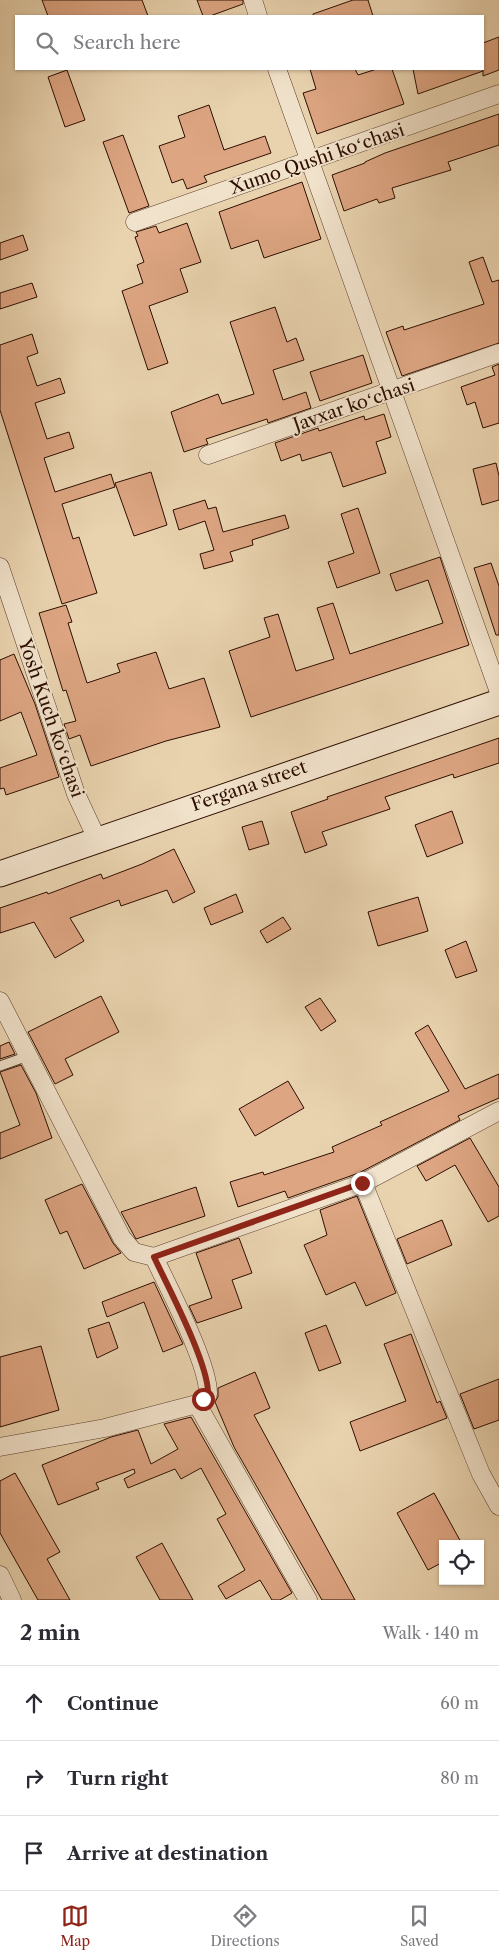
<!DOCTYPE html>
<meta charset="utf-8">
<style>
:root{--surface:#fff;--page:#f2f2f3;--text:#2b2b33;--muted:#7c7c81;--line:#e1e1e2;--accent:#8f2418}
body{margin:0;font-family:"Libre Caslon Text",serif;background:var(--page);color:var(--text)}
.controls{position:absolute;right:15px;bottom:15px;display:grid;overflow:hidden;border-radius:0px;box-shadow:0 1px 4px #0004}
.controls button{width:45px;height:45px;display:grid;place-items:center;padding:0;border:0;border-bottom:1px solid var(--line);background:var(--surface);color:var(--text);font:25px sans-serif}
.stop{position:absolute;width:15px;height:15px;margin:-11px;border:4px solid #8f2418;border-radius:50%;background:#fff}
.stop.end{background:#8f2418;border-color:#fff;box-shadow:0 1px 5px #0008}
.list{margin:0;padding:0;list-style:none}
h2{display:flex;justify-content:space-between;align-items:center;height:65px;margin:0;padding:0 20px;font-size:21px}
h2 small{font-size:16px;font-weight:400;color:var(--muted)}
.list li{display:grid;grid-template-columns:32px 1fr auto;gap:15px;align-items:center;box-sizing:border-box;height:75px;padding:0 20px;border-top:1px solid var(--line)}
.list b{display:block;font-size:19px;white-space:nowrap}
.list em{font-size:16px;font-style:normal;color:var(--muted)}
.icon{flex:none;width:28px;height:28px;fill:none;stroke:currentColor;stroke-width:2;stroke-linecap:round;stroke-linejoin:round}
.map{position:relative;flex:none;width:499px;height:1600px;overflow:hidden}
.search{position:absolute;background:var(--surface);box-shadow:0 1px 4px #0004;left:15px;right:15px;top:15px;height:55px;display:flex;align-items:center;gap:12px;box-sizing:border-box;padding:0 18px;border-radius:0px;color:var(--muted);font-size:19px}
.sheet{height:290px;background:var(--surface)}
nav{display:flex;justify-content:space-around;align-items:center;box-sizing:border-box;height:70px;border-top:1px solid var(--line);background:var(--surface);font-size:14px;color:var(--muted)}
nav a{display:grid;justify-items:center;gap:2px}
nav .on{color:var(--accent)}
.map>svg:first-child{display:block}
.building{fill:#dda582;stroke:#2d0e00}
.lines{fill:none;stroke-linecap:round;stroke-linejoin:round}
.lane-casing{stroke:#5c3f2c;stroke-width:11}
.street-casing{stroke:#5c3f2c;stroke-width:19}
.secondary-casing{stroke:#2d0e00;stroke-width:27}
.lane{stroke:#f1e2cb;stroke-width:9}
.street{stroke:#f1e2cb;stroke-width:18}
.secondary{stroke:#f1e2cb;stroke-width:25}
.route{stroke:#8f2418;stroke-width:6}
.labels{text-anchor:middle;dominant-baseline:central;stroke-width:4;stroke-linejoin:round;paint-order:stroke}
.street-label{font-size:18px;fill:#2d0e00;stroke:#f1e2cb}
</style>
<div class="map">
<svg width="499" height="1600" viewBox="0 0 499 1600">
<rect width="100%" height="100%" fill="#e9d3af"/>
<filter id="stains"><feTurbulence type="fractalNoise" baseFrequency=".004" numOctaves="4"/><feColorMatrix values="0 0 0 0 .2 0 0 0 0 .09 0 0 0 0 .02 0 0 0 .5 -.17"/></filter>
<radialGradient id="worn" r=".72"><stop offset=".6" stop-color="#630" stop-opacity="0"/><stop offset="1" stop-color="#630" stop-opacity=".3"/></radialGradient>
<!-- building -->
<g class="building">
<polygon points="42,0 142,0 148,16 48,16"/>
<polygon points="197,0 243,0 243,4 210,16 203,16"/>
<polygon points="353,0 368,0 373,16 313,16 313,14"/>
<polygon points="499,37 499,70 483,76 483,43"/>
<polygon points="310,69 355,69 358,75 377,69 392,69 404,104 317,134 303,93 316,89"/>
<polygon points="413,69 482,69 483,71 418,94"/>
<polygon points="67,70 85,120 65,127 48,77"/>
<polygon points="209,105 224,150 265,136 271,153 204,176 207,182 187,189 183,179 172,183 159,146 185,137 178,116"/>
<polygon points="499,114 499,145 448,162 451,170 392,188 395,198 379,203 377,199 344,211 332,175 365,163 365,162 385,153"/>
<polygon points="123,135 149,206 129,213 103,142"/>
<polygon points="302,182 321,239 264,258 258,240 231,249 219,212"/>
<polygon points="187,223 201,262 180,269 188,292 149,306 168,363 148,370 122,291 143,283 137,265 144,262 135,237 138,236 136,232 156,226 159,233"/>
<polygon points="23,235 28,250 0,260 0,243"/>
<polygon points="483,257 492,282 499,280 499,343 402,376 386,332 403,326 404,330 484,304 469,262"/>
<polygon points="32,283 37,297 0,309 0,293"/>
<polygon points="275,307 287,342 296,338 304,360 273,370 283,400 306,392 311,408 268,423 267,419 206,439 208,444 184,452 171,412 218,394 222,404 254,394 230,322"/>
<polygon points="32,334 38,353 27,357 37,386 60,378 65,393 35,403 47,439 69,432 74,448 44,458 55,492 111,474 115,487 62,504 73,539 79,537 97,593 62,604 0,410 0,345"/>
<polygon points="363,355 372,383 320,401 310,372"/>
<polygon points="499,364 499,423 483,428 475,402 467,405 461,387 495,375 492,367"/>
<polygon points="384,414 391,437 376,442 386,473 343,487 331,452 302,461 300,454 281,461 275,443 318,428 319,431 364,416 365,420"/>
<polygon points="496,463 499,476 499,500 482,505 473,469"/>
<polygon points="151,472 167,525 134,536 115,483"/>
<polygon points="205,500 208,509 216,507 223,532 285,515 289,528 252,540 253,545 230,552 233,561 204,569 200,554 214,550 205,521 179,530 173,510"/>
<polygon points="358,508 380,573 337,588 328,562 354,553 341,514"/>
<polygon points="440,557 469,645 251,717 229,651 270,637 264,618 278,614 296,671 334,659 317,608 333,603 350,654 443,623 428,580 396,591 390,574"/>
<polygon points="491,563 499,586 499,635 496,635 474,568"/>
<polygon points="66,605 72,622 68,623 87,683 120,672 117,664 156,652 169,689 204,678 220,727 166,741 91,766 80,735 69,739 64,724 76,721 66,690 63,691 39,613"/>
<polygon points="14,654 35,704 59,777 6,795 4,788 0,789 0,768 37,755 21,712 0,721 0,660"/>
<polygon points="499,738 499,763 454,778 453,774 385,797 390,809 322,832 327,845 305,853 291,812 328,799 327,797"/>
<polygon points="452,811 463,843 427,857 415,825"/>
<polygon points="262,821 269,844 249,850 242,827"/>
<polygon points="174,849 195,892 173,903 167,890 121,906 119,900 70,918 84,941 55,958 34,922 0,933 0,908 47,892 48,894 101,874 103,879 142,864"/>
<polygon points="236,894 243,912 211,925 204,908"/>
<polygon points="418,897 428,931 378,946 368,912"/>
<polygon points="283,917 291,929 267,943 260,931"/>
<polygon points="466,941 477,971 456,978 445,950"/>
<polygon points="101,996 119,1032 65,1059 73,1075 55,1084 28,1032"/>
<polygon points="320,998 336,1021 321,1031 305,1007"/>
<polygon points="428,1025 465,1089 499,1074 499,1098 458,1116 460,1120 359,1173 288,1198 285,1191 238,1207 230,1182 263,1172 264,1175 334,1152 332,1147 382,1125 380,1122 449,1091 415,1033"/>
<polygon points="9,1042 15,1054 0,1059 0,1046"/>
<polygon points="21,1065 36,1093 52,1138 0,1159 0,1133 20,1125 0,1072"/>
<polygon points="288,1081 304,1108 255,1136 239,1109"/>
<polygon points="470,1138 499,1187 499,1216 488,1222 455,1165 426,1181 417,1166"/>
<polygon points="82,1184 113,1243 121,1253 84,1269 67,1231 60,1234 45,1200"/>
<polygon points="196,1187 205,1216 136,1239 121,1212"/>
<polygon points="357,1196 396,1293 366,1306 355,1282 326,1295 304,1245 327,1235 320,1210"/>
<polygon points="442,1220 452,1245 407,1264 397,1239"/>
<polygon points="239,1238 252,1273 232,1280 242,1308 197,1323 189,1306 212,1298 196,1253"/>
<polygon points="154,1282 183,1344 163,1352 144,1302 107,1317 102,1302"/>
<polygon points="109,1322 118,1348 97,1358 88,1329"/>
<polygon points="326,1325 341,1363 319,1371 305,1333"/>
<polygon points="411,1334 437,1403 440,1401 447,1418 360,1451 350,1422 406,1401 384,1344"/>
<polygon points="41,1346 59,1410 0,1427 0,1357"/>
<polygon points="255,1372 270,1408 254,1415 355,1600 322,1600 234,1447 215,1402 218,1397 218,1388"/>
<polygon points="499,1379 499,1420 474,1429 460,1394"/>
<polygon points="191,1417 292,1593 280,1600 272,1600 260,1580 226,1599 218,1586 245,1570 217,1519 226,1514 201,1468 181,1479 175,1469 128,1488 124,1479 135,1473 134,1469 96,1483 99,1489 58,1505 42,1465 111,1437 138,1430 151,1464 178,1449 164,1424"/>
<polygon points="15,1473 60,1552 47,1559 70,1600 38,1600 0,1533 0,1481"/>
<polygon points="434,1493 462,1544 443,1544 443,1562 428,1570 397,1513"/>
<polygon points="162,1543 193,1600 160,1600 136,1557"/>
</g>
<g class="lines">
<!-- lane casing -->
<g class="lane-casing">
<polyline id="lane" points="0,1066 28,1056"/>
</g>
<!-- street casing -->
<g class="street-casing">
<g id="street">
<polyline points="253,0 258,16"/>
<polyline points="277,69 499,692"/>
<polyline points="135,222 499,94"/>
<polyline points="208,455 499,353"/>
<polyline points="0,567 76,794 97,839"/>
<path d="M0 1001 122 1238 134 1252 154 1257C168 1287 209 1364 208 1394L197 1404 308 1600"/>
<polyline points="363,1183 481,1474 499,1506"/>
<polyline points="154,1257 363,1183 499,1111"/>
<polyline points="0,1447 105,1428 197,1404"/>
<polyline points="0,1575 12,1600"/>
</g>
</g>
<!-- secondary casing -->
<g class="secondary-casing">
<polyline id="secondary" points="0,874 499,702"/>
</g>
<!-- lane -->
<use href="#lane" class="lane"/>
<!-- street -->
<use href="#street" class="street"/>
<!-- secondary -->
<use href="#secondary" class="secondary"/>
</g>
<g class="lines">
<!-- route -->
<path class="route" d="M203 1399 208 1394C209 1364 168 1287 154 1257L362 1183"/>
</g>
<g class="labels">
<!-- street labels -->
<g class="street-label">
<text transform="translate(317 159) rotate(-19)">Xumo Qushi koʻchasi</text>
<text transform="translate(354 405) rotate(-19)">Javxar koʻchasi</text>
<text transform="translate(51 718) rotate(71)">Yosh Kuch koʻchasi</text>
<text transform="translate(249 786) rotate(-19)">Fergana street</text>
</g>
</g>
<rect width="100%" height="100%" filter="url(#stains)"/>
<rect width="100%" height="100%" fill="url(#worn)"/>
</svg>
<div class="controls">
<button><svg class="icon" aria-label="locate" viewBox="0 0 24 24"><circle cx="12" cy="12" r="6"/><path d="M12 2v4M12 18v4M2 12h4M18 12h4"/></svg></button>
</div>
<div class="stop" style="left:203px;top:1399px"></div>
<div class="stop end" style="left:362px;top:1183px"></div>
<div class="search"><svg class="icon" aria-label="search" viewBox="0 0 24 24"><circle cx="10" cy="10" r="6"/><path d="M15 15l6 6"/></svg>Search here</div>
</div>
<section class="sheet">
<h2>2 min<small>Walk · 140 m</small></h2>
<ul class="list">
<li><svg class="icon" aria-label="ahead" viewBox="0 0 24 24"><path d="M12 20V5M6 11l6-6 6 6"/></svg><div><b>Continue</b></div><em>60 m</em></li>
<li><svg class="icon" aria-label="right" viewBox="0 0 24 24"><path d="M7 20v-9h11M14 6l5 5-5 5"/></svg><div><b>Turn right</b></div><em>80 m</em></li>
<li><svg class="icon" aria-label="arrive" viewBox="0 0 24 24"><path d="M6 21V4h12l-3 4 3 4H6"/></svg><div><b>Arrive at destination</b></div></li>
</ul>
</section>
<nav>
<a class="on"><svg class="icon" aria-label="map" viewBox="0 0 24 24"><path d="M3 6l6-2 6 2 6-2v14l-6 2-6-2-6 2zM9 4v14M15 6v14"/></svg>Map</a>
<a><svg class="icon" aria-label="directions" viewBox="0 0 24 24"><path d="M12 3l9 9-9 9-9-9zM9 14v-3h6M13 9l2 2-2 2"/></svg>Directions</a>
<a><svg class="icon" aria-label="saved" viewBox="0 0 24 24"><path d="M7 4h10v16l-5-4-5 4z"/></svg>Saved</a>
</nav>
